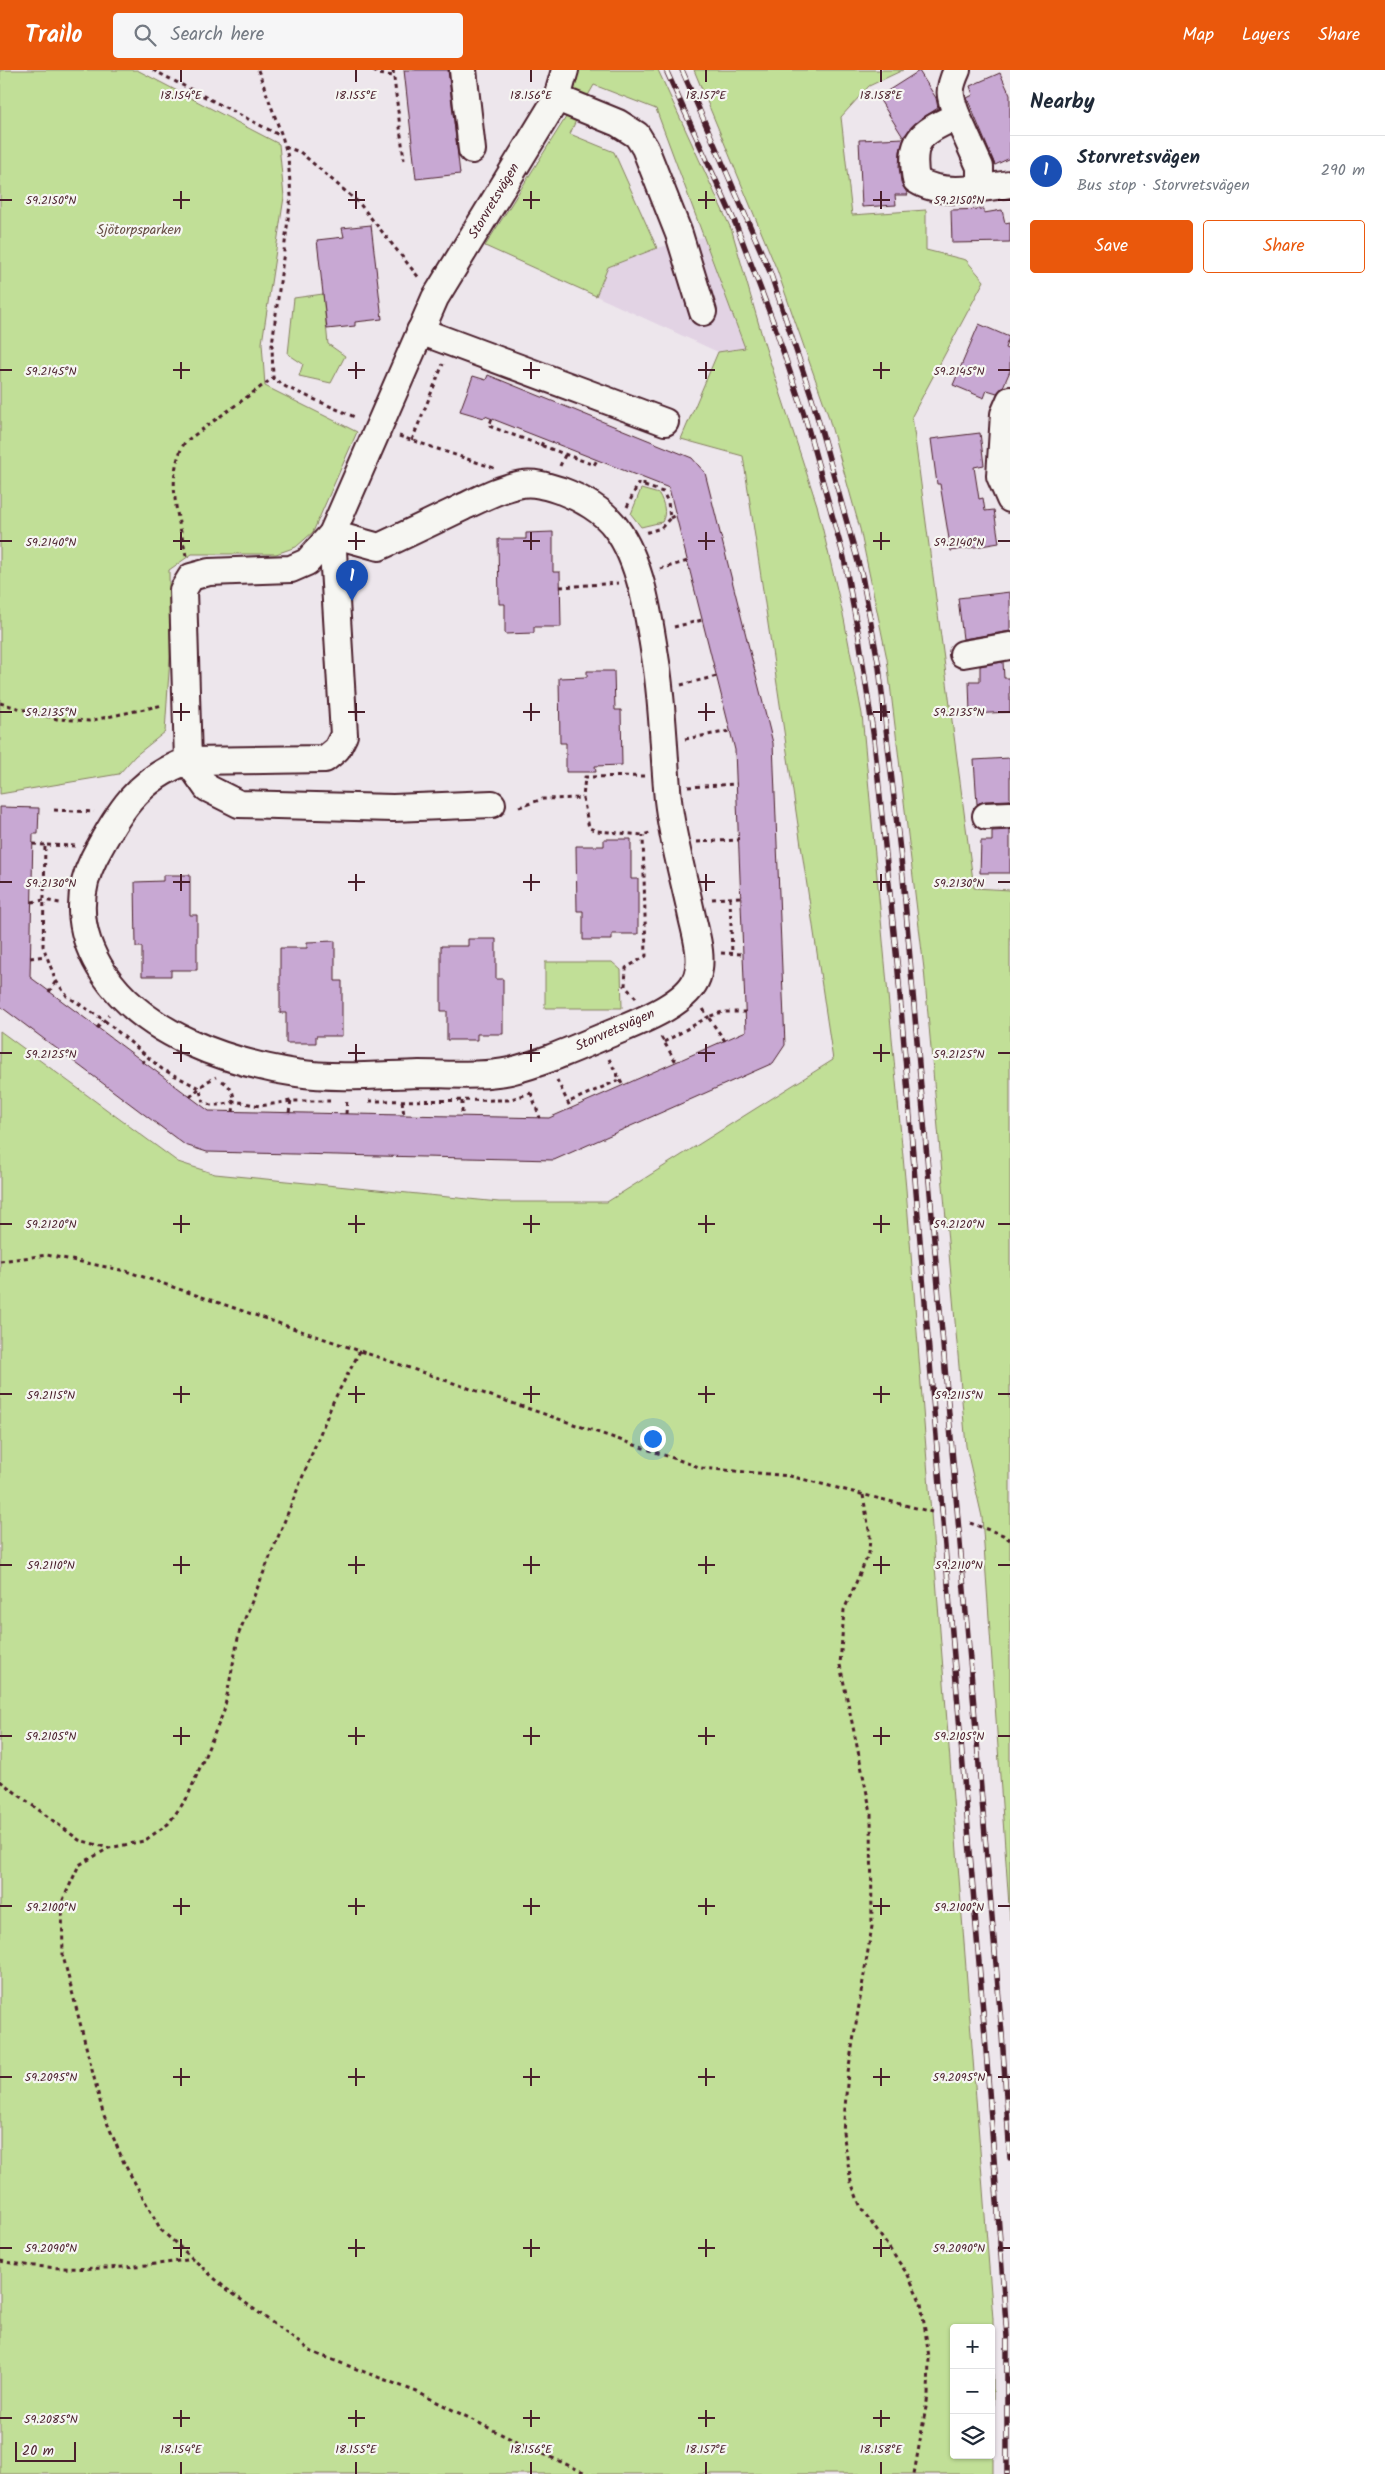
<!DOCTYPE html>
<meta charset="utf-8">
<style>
:root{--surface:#fff;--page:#f6f6f7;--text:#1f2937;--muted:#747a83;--line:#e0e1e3;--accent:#ea580c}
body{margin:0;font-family:Kalam,sans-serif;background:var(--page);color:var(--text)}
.controls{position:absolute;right:15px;bottom:15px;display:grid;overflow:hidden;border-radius:5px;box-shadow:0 1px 4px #0004}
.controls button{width:45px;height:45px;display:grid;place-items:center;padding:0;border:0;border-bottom:1px solid var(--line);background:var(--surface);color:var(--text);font:25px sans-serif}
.scale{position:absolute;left:15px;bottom:12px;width:61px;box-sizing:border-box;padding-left:5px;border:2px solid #4a1f2b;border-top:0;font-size:14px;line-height:18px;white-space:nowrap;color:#4a1f2b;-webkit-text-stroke:4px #f6f6f2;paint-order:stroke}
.you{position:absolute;left:652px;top:1368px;width:18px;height:18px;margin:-12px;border:4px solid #fff;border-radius:50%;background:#1a73e8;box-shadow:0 0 0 8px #1a73e833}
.badge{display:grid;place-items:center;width:32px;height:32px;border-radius:50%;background:var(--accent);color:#fff;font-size:16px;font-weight:700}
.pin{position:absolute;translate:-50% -41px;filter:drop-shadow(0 1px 2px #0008)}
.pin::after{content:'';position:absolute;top:26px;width:18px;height:15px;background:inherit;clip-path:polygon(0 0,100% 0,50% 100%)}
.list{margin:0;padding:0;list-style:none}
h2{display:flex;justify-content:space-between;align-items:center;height:65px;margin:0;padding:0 20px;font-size:21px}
h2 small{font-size:16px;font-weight:400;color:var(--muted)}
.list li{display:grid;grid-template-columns:32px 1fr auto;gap:15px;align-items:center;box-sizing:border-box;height:70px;padding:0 20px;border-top:1px solid var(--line)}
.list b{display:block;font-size:19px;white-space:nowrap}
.list p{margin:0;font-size:16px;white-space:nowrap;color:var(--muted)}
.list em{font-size:16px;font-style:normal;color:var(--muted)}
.actions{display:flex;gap:10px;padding:15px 20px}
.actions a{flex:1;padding:11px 0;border:1px solid var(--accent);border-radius:5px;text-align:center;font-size:18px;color:var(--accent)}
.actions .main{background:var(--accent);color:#fff}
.icon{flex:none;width:28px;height:28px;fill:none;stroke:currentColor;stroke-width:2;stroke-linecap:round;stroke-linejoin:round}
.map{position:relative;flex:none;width:1010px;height:2404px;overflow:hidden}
header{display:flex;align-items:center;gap:30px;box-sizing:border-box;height:70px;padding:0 25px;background:var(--accent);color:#fff}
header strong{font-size:24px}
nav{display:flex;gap:28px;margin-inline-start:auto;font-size:18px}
.search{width:350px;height:45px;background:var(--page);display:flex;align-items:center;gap:12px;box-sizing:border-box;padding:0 18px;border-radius:5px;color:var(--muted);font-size:19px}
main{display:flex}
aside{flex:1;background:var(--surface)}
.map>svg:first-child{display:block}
.built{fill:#e2d3e4}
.green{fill:#c1df97;stroke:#867f61;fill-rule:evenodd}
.building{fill:#c8a8d3;stroke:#4a1f2b}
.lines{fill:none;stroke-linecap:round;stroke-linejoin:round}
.minor-casing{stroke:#4a1f2b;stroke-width:30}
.path{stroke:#4a1f2b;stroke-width:3;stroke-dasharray:4 4;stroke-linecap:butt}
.minor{stroke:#f6f6f2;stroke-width:26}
.rail-casing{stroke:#4a1f2b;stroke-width:5.5}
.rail{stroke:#f6f6f2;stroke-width:4;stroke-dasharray:11;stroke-linecap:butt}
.ticks{fill:none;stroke:#4a1f2b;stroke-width:2}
.labels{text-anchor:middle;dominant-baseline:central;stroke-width:4.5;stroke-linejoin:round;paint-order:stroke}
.street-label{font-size:14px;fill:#4a1f2b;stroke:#f6f6f2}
.park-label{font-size:14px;fill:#684f46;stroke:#f6f6f2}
.ticks-label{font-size:12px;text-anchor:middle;fill:#4a1f2b;stroke:#f6f6f2;stroke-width:4.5;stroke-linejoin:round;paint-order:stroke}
</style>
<header>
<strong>Trailo</strong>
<div class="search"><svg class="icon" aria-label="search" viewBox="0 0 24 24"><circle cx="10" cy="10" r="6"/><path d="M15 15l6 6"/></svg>Search here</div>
<nav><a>Map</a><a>Layers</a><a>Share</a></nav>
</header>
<main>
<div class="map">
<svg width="1010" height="2404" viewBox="0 0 1010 2404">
<rect width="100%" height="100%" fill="#ede6ec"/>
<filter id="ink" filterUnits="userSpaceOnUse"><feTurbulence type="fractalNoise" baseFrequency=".02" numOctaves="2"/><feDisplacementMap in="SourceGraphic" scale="10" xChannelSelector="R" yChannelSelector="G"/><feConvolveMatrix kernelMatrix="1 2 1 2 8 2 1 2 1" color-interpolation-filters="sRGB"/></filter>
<g filter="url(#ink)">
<!-- built -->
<polygon class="built" points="703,167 745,279 718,282 596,226 608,197 657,178"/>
<!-- green -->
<g class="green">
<polygon points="0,0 137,0 279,74 284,127 262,273 265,316 357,362 313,462 296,477 276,484 192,484 169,500 170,586 165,662 135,686 119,704 0,724"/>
<path d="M579 0H658L732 161 765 276 817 435 844 549 862 644 906 1119 993 2249V2404H0V961L178 1092 215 1104 499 1132H607L833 990 743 386 681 369 718 282 745 278 656 39 594 15 586 29 573 25ZM954 2258H991V2385H954Z"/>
<polygon points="694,0 903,0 869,16 841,47 852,145 926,140 926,180 966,190 984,211 912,346 974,818 1010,820 1010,1850 982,1447 966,1376 924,899 887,589 860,459 828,345 777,200"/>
<polygon points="568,44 577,48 570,64 614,82 657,178 608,197 596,226 485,176"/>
<polygon points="323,224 328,274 345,286 331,313 299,306 303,294 288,284 294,228"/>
<path d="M641 419 659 424C664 433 667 443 662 452L641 457 631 444Z"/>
<polygon points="545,892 612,892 621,900 622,938 545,938"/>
</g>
<!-- building -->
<g class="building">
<polygon points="404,0 448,0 460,104 416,109"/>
<polygon points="919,1 936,28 938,38 919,50 903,67 878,27"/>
<polygon points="1000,3 1010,25 1010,88 995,95 967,28 973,25 970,16"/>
<polygon points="904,68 900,81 899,97 901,112 908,125 895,125 896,135 862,137 859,70"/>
<polygon points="984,139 984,143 1002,140 1005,153 1010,152 1010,172 952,173 951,140"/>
<polygon points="371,155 382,249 355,252 355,256 327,259 317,170 344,167 342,158"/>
<polygon points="979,254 1009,267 1005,278 1010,280 1010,301 1003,317 997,323 987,320 984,328 953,315"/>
<polygon points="488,305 692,388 705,403 773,673 785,975 773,993 554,1090 207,1082 185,1075 0,936 0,737 39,738 38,764 33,764 30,907 209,1041 549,1048 746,961 735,680 669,418 485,346 484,348 460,341 473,306 486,310"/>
<polygon points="980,363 984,395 974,397 979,429 983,428 985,441 994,440 999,473 951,481 940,414 937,414 931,369"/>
<polygon points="553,462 553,502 560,502 561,557 534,557 534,563 505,564 505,534 499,534 498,469 526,469 526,463"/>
<polygon points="1010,522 1010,561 963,569 958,528"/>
<polygon points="1003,592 1004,608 1010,608 1010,642 970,644 969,611 980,611 980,596"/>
<polygon points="587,601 614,601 615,640 621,640 622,695 595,696 596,702 566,702 566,673 560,673 559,608 587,607"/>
<polygon points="1010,688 1010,730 985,731 977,734 974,690"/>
<polygon points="1010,760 1010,803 980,803 981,771 992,771 992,761"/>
<polygon points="604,769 631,769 631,809 638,809 638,864 612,864 612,870 583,870 583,841 577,841 576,776 604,776"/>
<polygon points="163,805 190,805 190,845 197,845 197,900 171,900 171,906 142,906 142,877 136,877 135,812 163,811"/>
<polygon points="468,869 496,869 496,909 503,909 503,964 477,964 477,970 447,970 447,941 441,941 441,876 468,876"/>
<polygon points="335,871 335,911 342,911 342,966 316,966 316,973 286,973 286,943 280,943 280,878 307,878 307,872"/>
</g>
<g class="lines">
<!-- minor casing -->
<g class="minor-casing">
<g id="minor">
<polyline points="463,0 472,80"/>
<polyline points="557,28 618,53 637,65 645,78 679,164 703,242"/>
<path d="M957 46C949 25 948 20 957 0"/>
<path d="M980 118V97L957 46C922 63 909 67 916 110 943 127 980 118 1010 114"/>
<polyline points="420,261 665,352"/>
<polyline points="1010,330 1004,344 1000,406 1010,429"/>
<path d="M332 464 379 477C407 464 434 451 461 438 480 429 500 418 522 414 536 412 549 417 562 421 581 428 604 441 616 458 643 494 650 555 657 599 663 642 664 686 668 730 672 767 683 805 691 842 695 862 704 887 697 907 688 933 641 951 617 961 582 975 547 992 510 1001 481 1007 449 1004 419 1004 379 1005 336 1009 296 1003 227 992 145 965 104 904 80 868 74 828 94 788 117 744 138 708 188 691L207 718 239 734 393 738 492 734"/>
<polyline points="332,464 344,665 337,679 325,689 188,691 183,520 191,507 209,502 291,499 307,492 332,464 435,228 557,28 565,0"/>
<polyline points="963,584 1010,576"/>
<polyline points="986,746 1010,745"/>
</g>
</g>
<!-- path -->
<g class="path">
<polyline points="153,0 281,66"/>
<polyline points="258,0 282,66 288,87 291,126 272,275 273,308 286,317 357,348"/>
<polyline points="374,0 377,4 394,6"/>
<polyline points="393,0 404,90"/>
<polyline points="285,77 300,82 359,133 420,209"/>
<polyline points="492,349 489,356 594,395 597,390"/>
<polyline points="399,366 494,398"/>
<polyline points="412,370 443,294"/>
<polyline points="541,376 544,369"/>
<polyline points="560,396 565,385"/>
<polyline points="644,416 644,408"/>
<polyline points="627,437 638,414 663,422 668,432 670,448 661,458 645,463"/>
<polyline points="670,448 676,445"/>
<path d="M186 486C179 448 164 408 185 372L273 308"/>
<polyline points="660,499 688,491"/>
<polyline points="560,517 618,513"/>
<polyline points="674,557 702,550"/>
<polyline points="681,615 717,606"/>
<polyline points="0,633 57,649 89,651 163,635"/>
<polyline points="685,669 730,661"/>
<polyline points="644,706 585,707 583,728 589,758 597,761 643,765 650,763"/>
<polyline points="688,717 737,714"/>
<polyline points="519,737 543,729 583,728"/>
<polyline points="54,740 94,742"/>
<polyline points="697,772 739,770"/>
<polyline points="33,774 45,775"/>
<polyline points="75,776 45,775 43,876 56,911 67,926 104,950 162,999 199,1018 203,1031 211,1035 221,1035 234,1031 260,1036 291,1031 330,1031"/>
<polyline points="730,828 732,884"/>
<polyline points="712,829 741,827"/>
<polyline points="32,832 44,830 60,833"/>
<polyline points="721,883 743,884"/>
<polyline points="30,888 46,886"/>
<polyline points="49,922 56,911"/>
<polyline points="636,928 625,916 626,898 646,886 643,765"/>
<polyline points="97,958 109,945"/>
<polyline points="661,967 676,992"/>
<polyline points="725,971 708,947 722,942 746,942"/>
<polyline points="664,972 708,947 702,937"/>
<polyline points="609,989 623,1016"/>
<polyline points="142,993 147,987"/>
<polyline points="557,1010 571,1039"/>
<path d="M222 1011C235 1019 235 1028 233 1042"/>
<polyline points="531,1023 540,1048"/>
<polyline points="190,1027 206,1012 216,1007"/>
<polyline points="369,1031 508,1030 531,1023"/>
<polyline points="402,1031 404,1045"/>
<polyline points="462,1031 462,1047"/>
<polyline points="571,1031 619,1010"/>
<polyline points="289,1043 291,1030"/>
<polyline points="346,1044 347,1028"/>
<polyline points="0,1191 47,1185 126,1201 702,1398 790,1406 932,1442"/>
<polyline points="360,1281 333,1332 239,1563 224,1641 187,1728 168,1754 144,1771 109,1778 79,1795 62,1832 63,1886 103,2043 124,2093 161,2160 224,2217 312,2282 417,2322 521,2374 588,2404"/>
<polyline points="863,1425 870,1466 869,1483 844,1540 840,1595 871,1743 872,1856 848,2002 843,2062 851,2112 861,2138 908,2205 921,2233 929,2287 928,2326 914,2404"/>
<polyline points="970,1453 1003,1465 1010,1470"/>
<polyline points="0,1711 79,1770 109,1778"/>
<path d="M0 2191C64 2203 129 2199 193 2189"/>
</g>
<!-- minor -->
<use href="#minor" class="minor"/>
<!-- rail casing -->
<g class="rail-casing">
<g id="rail">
<polyline points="666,0 737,157 774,254 804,344 844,488 859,567 874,669 898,901 985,1966 1007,2267 1007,2404"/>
<polyline points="682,0 770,202 812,328 862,506 879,597 903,807 1002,1964 1010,2088"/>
</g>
</g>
<!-- rail -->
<use href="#rail" class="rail"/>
</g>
</g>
<!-- ticks -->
<path class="ticks" d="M181 0V12M356 0V12M531 0V12M706 0V12M881 0V12M181 121V139M356 121V139M531 121V139M706 121V139M881 121V139M0 130H12M173 130H190M348 130H365M523 130H540M698 130H715M873 130H890M998 130H1010M181 292V309M356 292V309M531 292V309M706 292V309M881 292V309M0 300H12M173 300H190M348 300H365M523 300H540M698 300H715M873 300H890M998 300H1010M181 462V480M356 462V480M531 462V480M706 462V480M881 462V480M0 471H12M173 471H190M348 471H365M523 471H540M698 471H715M873 471H890M998 471H1010M181 633V651M356 633V651M531 633V651M706 633V651M881 633V651M0 642H12M173 642H190M348 642H365M523 642H540M698 642H715M873 642H890M998 642H1010M181 804V821M356 804V821M531 804V821M706 804V821M881 804V821M0 812H12M173 812H190M348 812H365M523 812H540M698 812H715M873 812H890M998 812H1010M181 974V992M356 974V992M531 974V992M706 974V992M881 974V992M0 983H12M173 983H190M348 983H365M523 983H540M698 983H715M873 983H890M998 983H1010M181 1145V1163M356 1145V1163M531 1145V1163M706 1145V1163M881 1145V1163M0 1154H12M173 1154H190M348 1154H365M523 1154H540M698 1154H715M873 1154H890M998 1154H1010M181 1316V1333M356 1316V1333M531 1316V1333M706 1316V1333M881 1316V1333M0 1324H12M173 1324H190M348 1324H365M523 1324H540M698 1324H715M873 1324H890M998 1324H1010M181 1486V1504M356 1486V1504M531 1486V1504M706 1486V1504M881 1486V1504M0 1495H12M173 1495H190M348 1495H365M523 1495H540M698 1495H715M873 1495H890M998 1495H1010M181 1657V1675M356 1657V1675M531 1657V1675M706 1657V1675M881 1657V1675M0 1666H12M173 1666H190M348 1666H365M523 1666H540M698 1666H715M873 1666H890M998 1666H1010M181 1828V1845M356 1828V1845M531 1828V1845M706 1828V1845M881 1828V1845M0 1836H12M173 1836H190M348 1836H365M523 1836H540M698 1836H715M873 1836H890M998 1836H1010M181 1998V2016M356 1998V2016M531 1998V2016M706 1998V2016M881 1998V2016M0 2007H12M173 2007H190M348 2007H365M523 2007H540M698 2007H715M873 2007H890M998 2007H1010M181 2169V2187M356 2169V2187M531 2169V2187M706 2169V2187M881 2169V2187M0 2178H12M173 2178H190M348 2178H365M523 2178H540M698 2178H715M873 2178H890M998 2178H1010M181 2340V2357M356 2340V2357M531 2340V2357M706 2340V2357M881 2340V2357M0 2348H12M173 2348H190M348 2348H365M523 2348H540M698 2348H715M873 2348H890M181 2392V2404M356 2392V2404M531 2392V2404M706 2392V2404M881 2392V2404"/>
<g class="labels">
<!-- street labels -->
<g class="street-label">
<text transform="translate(494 131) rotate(-59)">Storvretsvägen</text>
<text transform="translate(615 960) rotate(-24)">Storvretsvägen</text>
</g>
<!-- park labels -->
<g class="park-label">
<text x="139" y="160">Sjötorpsparken</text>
</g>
</g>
<g class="ticks-label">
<text x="181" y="29">18.154°E</text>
<text x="356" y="29">18.155°E</text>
<text x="531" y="29">18.156°E</text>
<text x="706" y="29">18.157°E</text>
<text x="881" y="29">18.158°E</text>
<text x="51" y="134">59.2150°N</text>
<text x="959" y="134">59.2150°N</text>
<text x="51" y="305">59.2145°N</text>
<text x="959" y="305">59.2145°N</text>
<text x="51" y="476">59.2140°N</text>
<text x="959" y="476">59.2140°N</text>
<text x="51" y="646">59.2135°N</text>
<text x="959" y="646">59.2135°N</text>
<text x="51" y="817">59.2130°N</text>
<text x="959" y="817">59.2130°N</text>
<text x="51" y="988">59.2125°N</text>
<text x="959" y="988">59.2125°N</text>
<text x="51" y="1158">59.2120°N</text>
<text x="959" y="1158">59.2120°N</text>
<text x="51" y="1329">59.2115°N</text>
<text x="959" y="1329">59.2115°N</text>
<text x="51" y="1499">59.2110°N</text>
<text x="959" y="1499">59.2110°N</text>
<text x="51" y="1670">59.2105°N</text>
<text x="959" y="1670">59.2105°N</text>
<text x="51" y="1841">59.2100°N</text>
<text x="959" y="1841">59.2100°N</text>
<text x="51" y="2011">59.2095°N</text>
<text x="959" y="2011">59.2095°N</text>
<text x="51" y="2182">59.2090°N</text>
<text x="959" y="2182">59.2090°N</text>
<text x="51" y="2353">59.2085°N</text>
<text x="181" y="2383">18.154°E</text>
<text x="356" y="2383">18.155°E</text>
<text x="531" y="2383">18.156°E</text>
<text x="706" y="2383">18.157°E</text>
<text x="881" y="2383">18.158°E</text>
</g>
</svg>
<div class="controls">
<button>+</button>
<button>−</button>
<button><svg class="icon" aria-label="layers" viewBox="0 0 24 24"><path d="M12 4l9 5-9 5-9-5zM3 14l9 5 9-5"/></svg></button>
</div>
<div class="scale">20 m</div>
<div class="you"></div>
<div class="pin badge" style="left:352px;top:531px;background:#1a4fb4">1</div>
</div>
<aside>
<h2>Nearby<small></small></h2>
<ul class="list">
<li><span class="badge" style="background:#1a4fb4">1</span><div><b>Storvretsvägen</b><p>Bus stop · Storvretsvägen</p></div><em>290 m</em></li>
</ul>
<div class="actions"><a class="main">Save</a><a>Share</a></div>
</aside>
</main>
